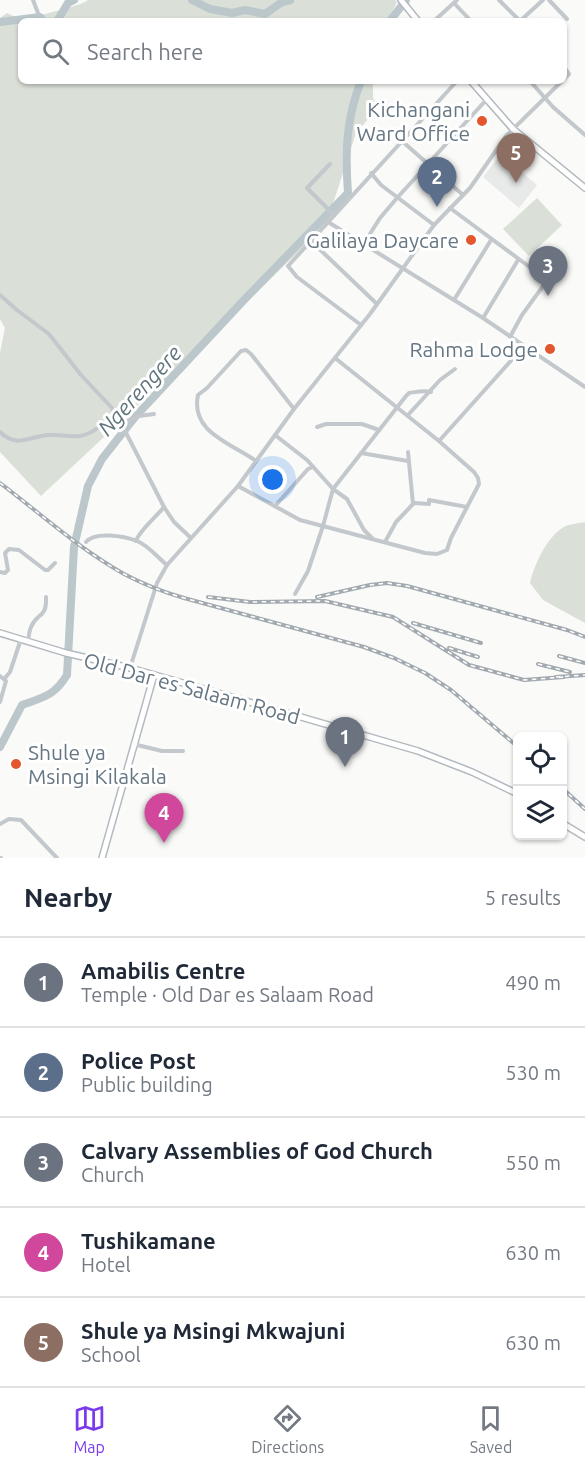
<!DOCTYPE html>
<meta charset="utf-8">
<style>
:root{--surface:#fff;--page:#f6f6f7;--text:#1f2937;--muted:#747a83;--line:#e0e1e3;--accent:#7c3aed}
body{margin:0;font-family:Ubuntu,sans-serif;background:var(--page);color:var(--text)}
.controls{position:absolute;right:18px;bottom:18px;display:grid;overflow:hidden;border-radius:9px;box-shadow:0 2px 4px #0004}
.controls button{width:54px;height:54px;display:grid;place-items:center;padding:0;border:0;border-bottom:2px solid var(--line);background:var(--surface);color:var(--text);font:30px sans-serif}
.you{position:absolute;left:273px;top:480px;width:21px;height:21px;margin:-15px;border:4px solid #fff;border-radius:50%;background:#1a73e8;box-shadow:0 0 0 9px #1a73e833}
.badge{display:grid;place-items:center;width:39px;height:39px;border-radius:50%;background:var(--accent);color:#fff;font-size:20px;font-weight:700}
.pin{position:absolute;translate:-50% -50px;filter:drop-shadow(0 2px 3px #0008)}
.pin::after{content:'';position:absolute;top:32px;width:21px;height:18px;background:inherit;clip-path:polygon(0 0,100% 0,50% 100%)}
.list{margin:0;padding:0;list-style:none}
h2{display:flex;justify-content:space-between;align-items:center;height:78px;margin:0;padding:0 24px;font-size:26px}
h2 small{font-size:20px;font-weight:400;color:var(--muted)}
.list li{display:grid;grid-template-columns:39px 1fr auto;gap:18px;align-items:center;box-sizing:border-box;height:90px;padding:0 24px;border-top:2px solid var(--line)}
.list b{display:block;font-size:22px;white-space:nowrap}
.list p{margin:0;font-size:20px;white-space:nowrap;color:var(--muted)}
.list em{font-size:20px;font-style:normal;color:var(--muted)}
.icon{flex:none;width:33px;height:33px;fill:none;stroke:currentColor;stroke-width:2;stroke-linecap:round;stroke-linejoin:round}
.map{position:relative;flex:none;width:585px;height:858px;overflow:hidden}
.search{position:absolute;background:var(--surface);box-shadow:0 2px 4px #0004;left:18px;right:18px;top:18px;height:66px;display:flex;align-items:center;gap:15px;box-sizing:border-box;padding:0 21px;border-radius:9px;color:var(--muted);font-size:22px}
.sheet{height:528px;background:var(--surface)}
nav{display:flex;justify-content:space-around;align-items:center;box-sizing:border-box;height:84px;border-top:2px solid var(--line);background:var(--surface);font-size:16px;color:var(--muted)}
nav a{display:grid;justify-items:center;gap:3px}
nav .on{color:var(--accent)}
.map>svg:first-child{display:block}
.built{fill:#e8e9e9}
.green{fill:#dadfd7}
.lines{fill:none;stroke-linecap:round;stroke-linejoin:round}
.river{stroke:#bbc7cb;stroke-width:8}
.secondary-casing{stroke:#b3babf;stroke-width:8}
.street{stroke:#c3c8cc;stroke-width:4}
.secondary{stroke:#fff;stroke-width:5}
.rail-casing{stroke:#a2aab0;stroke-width:4}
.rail{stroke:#fff;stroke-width:1.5;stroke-dasharray:4.5;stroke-linecap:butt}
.poi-dot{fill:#e4572e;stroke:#fff;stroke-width:2}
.labels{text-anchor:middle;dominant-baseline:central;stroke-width:6;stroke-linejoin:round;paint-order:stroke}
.poi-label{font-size:21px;fill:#657683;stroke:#fff;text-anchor:end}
.street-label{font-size:21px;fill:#657683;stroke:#fff}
.water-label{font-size:22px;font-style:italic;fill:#60757c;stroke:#fff}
</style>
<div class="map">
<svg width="585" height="858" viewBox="0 0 585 858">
<rect width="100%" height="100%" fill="#fafaf8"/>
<!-- built -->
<polygon class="built" points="501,154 537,185 519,208 483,177"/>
<!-- green -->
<g class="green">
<path d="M88 0H395L397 2 388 21H21V81H373V98L377 109 356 133 326 225 200 347 41 496 0 452V353L5 328 0 319V18L7 13C11 15 17 18 21 18 31 18 82 6 88 0Z"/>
<polygon points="537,198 562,225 529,256 503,229"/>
<path d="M585 522V623L543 600 530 583C534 565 548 534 566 526 571 524 579 523 585 522Z"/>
</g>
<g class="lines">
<!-- river -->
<g class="river">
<polyline points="192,0 210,9 232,13 245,10 265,14 282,2 290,0"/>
<polyline points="57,21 68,3 74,0"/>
<polyline points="390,21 406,0"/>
<polyline points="0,22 40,17 43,21"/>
<path d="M0 747 22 705C44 697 54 696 67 675L74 547 88 486 102 459 135 417 243 301 348 193C345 152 346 119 361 81"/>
</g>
<!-- secondary casing -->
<g class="secondary-casing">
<g id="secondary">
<polyline points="401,0 418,21"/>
<polyline points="471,81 513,129 585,188"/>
<polyline points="0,633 66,653 130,668 218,693 418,751 472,772 518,794"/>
<polyline points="562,823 585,837"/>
<polyline points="102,858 154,675"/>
</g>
</g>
<!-- street -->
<g class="street">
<polyline points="33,0 38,13"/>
<polyline points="499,0 520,21"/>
<polyline points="549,0 567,19"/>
<polyline points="454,3 471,21"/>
<polyline points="434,21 457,0"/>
<polyline points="520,21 543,0"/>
<polyline points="564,67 569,74 564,79"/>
<polyline points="530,81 553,107 585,135"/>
<polyline points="402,141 463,195"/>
<polyline points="330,164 307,188 334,215"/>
<polyline points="371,173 381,185 434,225"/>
<polyline points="450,208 535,271 546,282 522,315 510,337"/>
<polyline points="328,222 483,318 585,387"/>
<polyline points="311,241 377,304"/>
<polyline points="363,245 380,218 397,198 487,99"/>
<path d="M0 295 17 310 49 334 81 375 112 408 114 415C111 420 105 423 99 427 79 442 71 434 49 435 28 436 18 449 0 432"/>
<polyline points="454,300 491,240"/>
<polyline points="483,318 518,260"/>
<polyline points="361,325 297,277 288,266 457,81"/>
<polyline points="154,414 139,416 121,423 164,507 174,522 191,538"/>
<polyline points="408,415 440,380 455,369"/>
<polyline points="317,427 326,424 362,424 379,430"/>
<polyline points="275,435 307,460 333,489 347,499 364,530 372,538"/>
<polyline points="439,441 524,346"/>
<polyline points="408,452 413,504"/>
<polyline points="361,453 408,461"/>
<path d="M256 461C231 443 190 432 198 395L207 388 241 351 246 350 251 354 294 409"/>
<polyline points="238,486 300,520 425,553 437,554 447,550 451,538 479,484 478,478 474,472 439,441 335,358"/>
<polyline points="275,506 308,469 313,467"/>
<path d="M136 541C139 531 156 517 164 507"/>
<path d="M86 542C95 531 124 536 137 541 148 545 158 558 167 565"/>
<polyline points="385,542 396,522 414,503 429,504 429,500 467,507"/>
<polyline points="0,572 5,573 8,570 5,553 9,549 19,550 45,570 48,570 55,563"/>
<path d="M295 594 308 571 323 526 333 489 406 396 409 393C416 392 424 390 431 392"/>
<path d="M28 641C29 637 29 631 31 627 37 612 47 619 46 597"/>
<polyline points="130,668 157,583 167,565 238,486 294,409 370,314 434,225 470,188 506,136 562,81"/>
<polyline points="0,676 6,681 0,702"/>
<polyline points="5,678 10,672 21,639"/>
<polyline points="133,744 162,751 183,751"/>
<polyline points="0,824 9,819 21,820 57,858"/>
<polyline points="0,858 1,858"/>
</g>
<!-- secondary -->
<use href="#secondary" class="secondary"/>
<!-- rail casing -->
<g class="rail-casing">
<g id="rail">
<path d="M0 483C40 513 79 549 124 574 143 584 163 592 184 598L364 647 394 658 425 673 451 690 518 747"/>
<polyline points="208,597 250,602 325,601 393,617 469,665 524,680 564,677"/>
<polyline points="317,597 370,585 387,583 407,586 567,630 585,637"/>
<polyline points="413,623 481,643"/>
<polyline points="449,648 478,657"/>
<polyline points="559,656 585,663"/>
<polyline points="538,664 570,672"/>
<polyline points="556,677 585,675"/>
<polyline points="562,788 585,809"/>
</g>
</g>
<!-- rail -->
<use href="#rail" class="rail"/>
</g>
<!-- markers -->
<g class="poi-dot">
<circle cx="482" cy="121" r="6"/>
<circle cx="471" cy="240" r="6"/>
<circle cx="550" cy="349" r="6"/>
<circle cx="16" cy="764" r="6"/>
</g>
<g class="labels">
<!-- poi labels -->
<g class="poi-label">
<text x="470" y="109">Kichangani<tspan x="470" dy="24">Ward Office</tspan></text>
<text x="459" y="240">Galilaya Daycare</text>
<text x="538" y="349">Rahma Lodge</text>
<text x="28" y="752" text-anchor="start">Shule ya<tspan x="28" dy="24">Msingi Kilakala</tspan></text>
</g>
<!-- street labels -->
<g class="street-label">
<text transform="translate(192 688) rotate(15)">Old Dar es Salaam Road</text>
</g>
<!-- water labels -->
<g class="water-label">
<text transform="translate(139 390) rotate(-48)">Ngerengere</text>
</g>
</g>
</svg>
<div class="controls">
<button><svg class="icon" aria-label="locate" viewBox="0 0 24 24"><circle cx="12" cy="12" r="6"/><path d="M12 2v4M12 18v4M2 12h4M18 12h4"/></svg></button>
<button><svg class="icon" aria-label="layers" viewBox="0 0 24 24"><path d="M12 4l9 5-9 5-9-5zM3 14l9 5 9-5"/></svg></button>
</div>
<div class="you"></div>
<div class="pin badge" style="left:345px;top:767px;background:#6b7280">1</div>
<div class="pin badge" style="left:437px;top:207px;background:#5c6f8a">2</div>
<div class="pin badge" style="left:548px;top:296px;background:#6b7280">3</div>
<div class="pin badge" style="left:164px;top:843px;background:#d1479c">4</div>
<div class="pin badge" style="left:516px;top:183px;background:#8d6e63">5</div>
<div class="search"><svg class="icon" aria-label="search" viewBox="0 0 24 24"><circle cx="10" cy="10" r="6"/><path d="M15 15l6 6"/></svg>Search here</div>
</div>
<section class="sheet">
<h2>Nearby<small>5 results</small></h2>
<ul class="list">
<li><span class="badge" style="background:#6b7280">1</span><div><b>Amabilis Centre</b><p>Temple · Old Dar es Salaam Road</p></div><em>490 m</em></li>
<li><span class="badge" style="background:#5c6f8a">2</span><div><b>Police Post</b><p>Public building</p></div><em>530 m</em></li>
<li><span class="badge" style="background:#6b7280">3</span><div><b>Calvary Assemblies of God Church</b><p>Church</p></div><em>550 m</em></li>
<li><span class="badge" style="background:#d1479c">4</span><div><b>Tushikamane</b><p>Hotel</p></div><em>630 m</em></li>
<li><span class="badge" style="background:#8d6e63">5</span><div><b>Shule ya Msingi Mkwajuni</b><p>School</p></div><em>630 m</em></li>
</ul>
</section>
<nav>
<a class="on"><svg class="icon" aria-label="map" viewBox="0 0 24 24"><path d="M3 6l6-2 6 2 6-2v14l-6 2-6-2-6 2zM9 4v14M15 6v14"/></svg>Map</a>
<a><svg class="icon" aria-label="directions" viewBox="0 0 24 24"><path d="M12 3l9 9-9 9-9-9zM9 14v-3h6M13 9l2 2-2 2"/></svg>Directions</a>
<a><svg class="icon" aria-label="saved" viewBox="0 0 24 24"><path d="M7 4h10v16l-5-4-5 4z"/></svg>Saved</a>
</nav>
